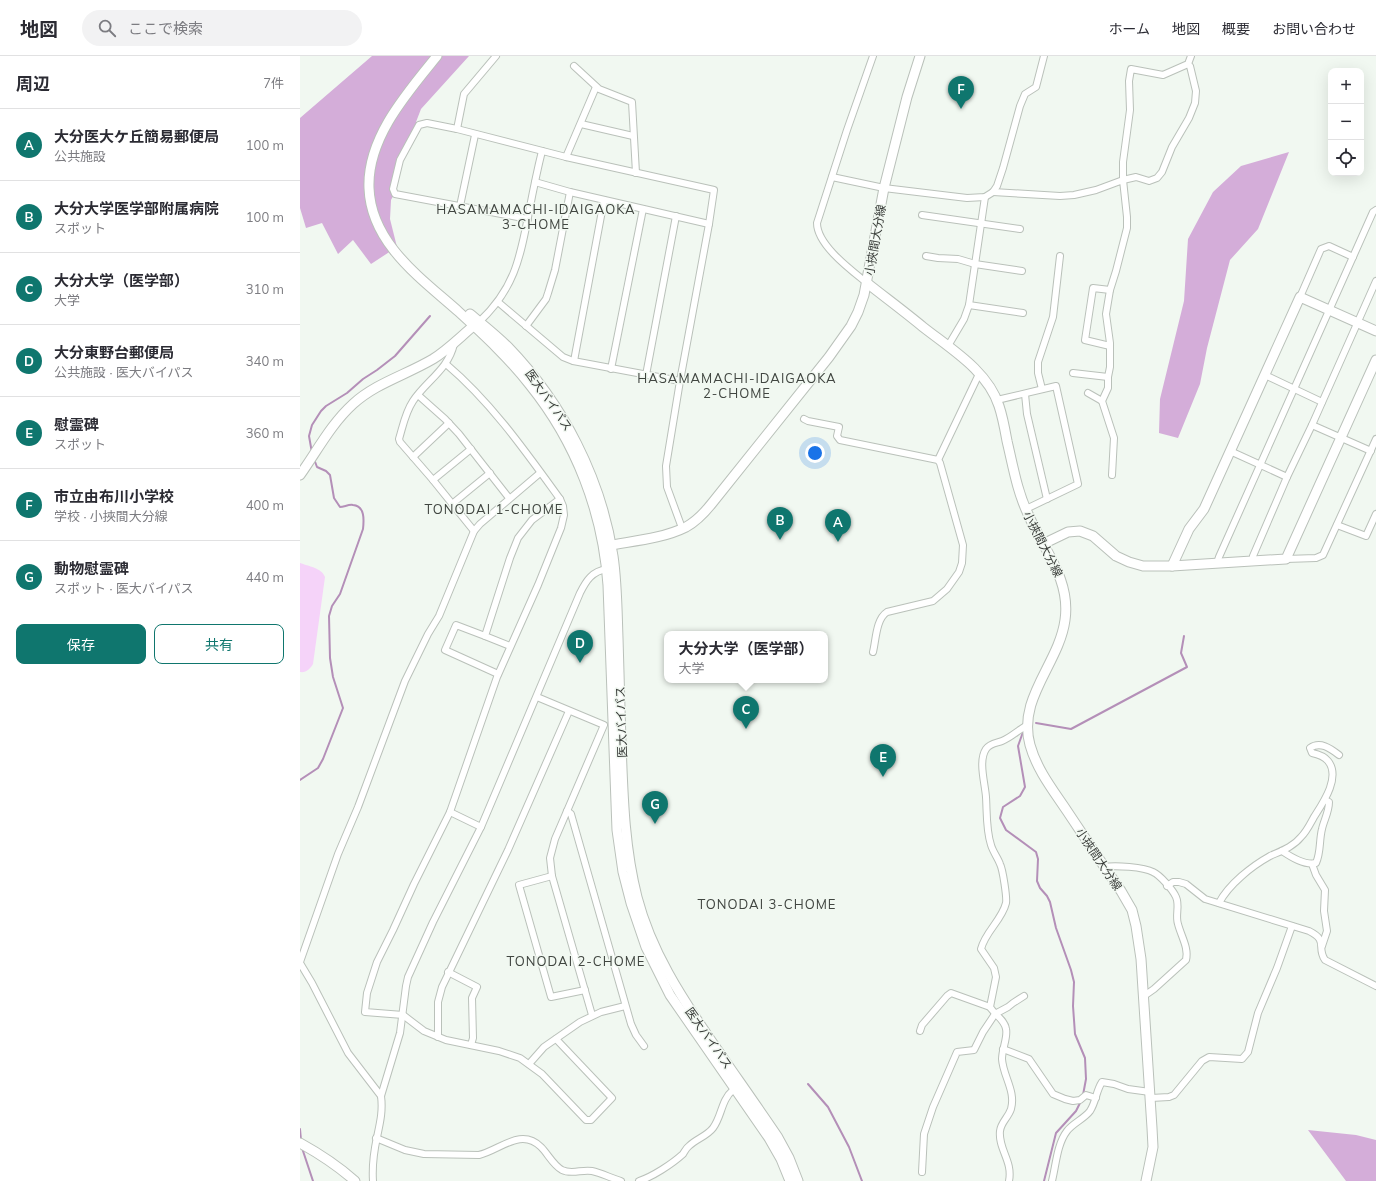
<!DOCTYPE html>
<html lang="ja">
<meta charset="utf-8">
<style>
:root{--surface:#fff;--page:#f2f2f3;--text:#2b2b33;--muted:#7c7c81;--line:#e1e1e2;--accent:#0f766e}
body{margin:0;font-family:Mulish,"Noto Sans JP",sans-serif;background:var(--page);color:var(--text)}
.controls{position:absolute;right:12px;top:12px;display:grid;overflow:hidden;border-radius:8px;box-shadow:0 4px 16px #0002}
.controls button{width:36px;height:36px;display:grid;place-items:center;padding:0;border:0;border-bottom:1px solid var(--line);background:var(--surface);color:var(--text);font:20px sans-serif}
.you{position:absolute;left:515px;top:397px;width:14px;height:14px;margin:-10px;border:3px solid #fff;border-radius:50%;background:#1a73e8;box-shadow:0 0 0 6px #1a73e833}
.badge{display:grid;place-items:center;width:26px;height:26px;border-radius:50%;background:var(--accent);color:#fff;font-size:13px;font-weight:700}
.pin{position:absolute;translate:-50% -33px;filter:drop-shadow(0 1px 2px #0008)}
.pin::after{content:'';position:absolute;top:21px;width:14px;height:12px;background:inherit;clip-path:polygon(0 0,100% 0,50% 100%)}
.popup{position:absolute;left:364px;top:575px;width:164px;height:52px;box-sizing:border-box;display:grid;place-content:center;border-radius:8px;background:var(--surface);filter:drop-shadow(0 1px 3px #0005);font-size:13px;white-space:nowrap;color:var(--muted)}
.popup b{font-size:15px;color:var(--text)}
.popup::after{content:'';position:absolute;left:50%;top:100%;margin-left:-8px;border:8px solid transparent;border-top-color:var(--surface)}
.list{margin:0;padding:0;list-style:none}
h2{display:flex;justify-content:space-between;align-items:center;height:52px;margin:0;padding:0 16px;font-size:17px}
h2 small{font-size:13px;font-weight:400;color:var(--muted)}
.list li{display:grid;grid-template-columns:26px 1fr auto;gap:12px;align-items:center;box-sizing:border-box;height:72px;padding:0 16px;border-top:1px solid var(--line)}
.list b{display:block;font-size:15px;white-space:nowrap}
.list p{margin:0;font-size:13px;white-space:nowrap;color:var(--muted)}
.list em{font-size:13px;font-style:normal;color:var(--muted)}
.actions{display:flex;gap:8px;padding:12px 16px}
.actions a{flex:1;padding:9px 0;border:1px solid var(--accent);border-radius:8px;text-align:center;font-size:14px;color:var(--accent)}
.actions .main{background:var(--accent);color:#fff}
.icon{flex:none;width:22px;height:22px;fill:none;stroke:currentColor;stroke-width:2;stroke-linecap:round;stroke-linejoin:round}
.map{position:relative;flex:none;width:1076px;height:1125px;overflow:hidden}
header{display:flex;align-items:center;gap:24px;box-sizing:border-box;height:56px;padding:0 20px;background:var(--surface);border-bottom:1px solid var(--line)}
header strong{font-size:19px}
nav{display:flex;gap:22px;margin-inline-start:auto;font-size:14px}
.search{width:280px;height:36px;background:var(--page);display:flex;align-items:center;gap:10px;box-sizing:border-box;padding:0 14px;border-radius:22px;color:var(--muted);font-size:15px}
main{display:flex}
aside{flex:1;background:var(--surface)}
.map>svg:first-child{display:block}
.green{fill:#f5d3f9}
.forest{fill:#d4add9}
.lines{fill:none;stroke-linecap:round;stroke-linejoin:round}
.stream{stroke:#b48fb8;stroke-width:2}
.street-casing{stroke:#bac1ba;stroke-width:8}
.secondary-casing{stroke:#bac1ba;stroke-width:11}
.street{stroke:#fff;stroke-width:6}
.secondary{stroke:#fff;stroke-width:9}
.labels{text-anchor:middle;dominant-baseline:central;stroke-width:3;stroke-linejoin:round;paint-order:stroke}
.street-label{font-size:12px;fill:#3a3d3a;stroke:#f1f8f1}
.neighbourhood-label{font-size:13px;letter-spacing:1px;fill:#414641;stroke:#f1f8f1}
</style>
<header>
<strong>地図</strong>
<div class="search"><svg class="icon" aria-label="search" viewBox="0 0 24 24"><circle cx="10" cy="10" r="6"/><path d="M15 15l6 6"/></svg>ここで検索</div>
<nav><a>ホーム</a><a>地図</a><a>概要</a><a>お問い合わせ</a></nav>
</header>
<main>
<aside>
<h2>周辺<small>7件</small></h2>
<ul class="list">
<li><span class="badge">A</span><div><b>大分医大ケ丘簡易郵便局</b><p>公共施設</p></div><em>100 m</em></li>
<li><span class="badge">B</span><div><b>大分大学医学部附属病院</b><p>スポット</p></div><em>100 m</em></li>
<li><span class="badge">C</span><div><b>大分大学（医学部）</b><p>大学</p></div><em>310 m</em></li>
<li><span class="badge">D</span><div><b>大分東野台郵便局</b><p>公共施設 · 医大バイパス</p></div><em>340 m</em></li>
<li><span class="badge">E</span><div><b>慰霊碑</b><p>スポット</p></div><em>360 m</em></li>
<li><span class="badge">F</span><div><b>市立由布川小学校</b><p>学校 · 小挾間大分線</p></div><em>400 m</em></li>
<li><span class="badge">G</span><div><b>動物慰霊碑</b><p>スポット · 医大バイパス</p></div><em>440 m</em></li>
</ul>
<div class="actions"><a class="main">保存</a><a>共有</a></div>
</aside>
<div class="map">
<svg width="1076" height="1125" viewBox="0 0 1076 1125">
<rect width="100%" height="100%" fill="#f1f8f1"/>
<!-- green -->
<path class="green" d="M0 507C8 510 22 512 25 521L13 608C10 613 6 617 0 616Z"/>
<!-- forest -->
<g class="forest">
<polygon points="72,0 169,0 121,53 116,66 119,69 99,104 94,138 91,144 90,163 97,191 71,208 53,184 38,198 22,167 6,172 0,152 0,62"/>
<polygon points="989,96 958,173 930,204 907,292 900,328 878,382 859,377 860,343 884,245 888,183 913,136 941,110"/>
<polygon points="1008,1074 1056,1079 1076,1084 1076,1082 1076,1125 1046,1125"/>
</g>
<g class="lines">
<!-- stream -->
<g class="stream">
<polyline points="12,397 9,380 12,369 21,355 26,350 47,337 63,323 77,314 95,300 130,260"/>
<polyline points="736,667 771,673 887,611 881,597 884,580"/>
<polyline points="723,676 718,690 725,731 720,740 703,751 700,762 706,774 736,796 738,803 737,825 740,832 747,840 750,846 756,872 771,914 774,926 773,950 775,978 785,1002 786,1023 783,1039"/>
<path d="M0 724 18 712 23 703 43 652 33 621 30 602 29 560 32 550 40 538 63 473C64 464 65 450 53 449 49 448 44 451 40 451L34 442 30 419 26 415 17 411 14 403"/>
<polyline points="508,1028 528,1051 549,1091 562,1125"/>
<polyline points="0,1073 1,1084"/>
<polyline points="2,1092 13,1125"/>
<polyline points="744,1125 756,1077 776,1055 781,1045"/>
</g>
<!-- street casing -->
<g class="street-casing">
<g id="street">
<polyline points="888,8 890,10 896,35 895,47 889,62 872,91 862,116 857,122 849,125 836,121 823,124 823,106 830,54 829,25 831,13 863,19 888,8 891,0"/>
<polyline points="274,10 299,33 332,46 336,117"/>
<polyline points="281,68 333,80"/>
<polyline points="157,73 164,38 196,0"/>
<polyline points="266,101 296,31"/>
<polyline points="532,121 584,132 667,142 685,141 693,136 697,130 703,112 720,50 725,38 736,31 744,0"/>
<polyline points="235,126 270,136 409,168"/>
<polyline points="693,136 760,140 774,139 796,134 823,124 827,161 827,172 816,215 810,234 806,258 810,287 810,311 808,321 808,332 802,345 814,382 812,419"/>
<polyline points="160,150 175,79"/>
<polyline points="622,159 720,173"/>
<polyline points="228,163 95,138 93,133 100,104 119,69 127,67 157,73 266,101 414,134 409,168 380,325 366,410 367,431 382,472"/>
<polyline points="626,200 638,202 658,203 675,208 722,215"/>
<path d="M567 227C551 214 517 189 517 167L547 74 573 0"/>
<polyline points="1000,241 1021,193 1029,190 1053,201"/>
<polyline points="198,246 263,301 273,305 284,307 380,325"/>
<polyline points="669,249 723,257"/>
<path d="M179 266C215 232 220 202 229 156 233 135 237 115 242 95"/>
<polyline points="226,270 246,243 248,237 255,214 270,136"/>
<path d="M154 288C148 314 126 325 113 345 105 357 103 370 99 383L100 386 133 424 174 475"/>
<polyline points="648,290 664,263 669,249 685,141"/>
<polyline points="810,290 785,284 793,232 810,234"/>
<polyline points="274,305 304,144"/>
<path d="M146 308C191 346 226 396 260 443L263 450 264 459 261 472 238 529 197 621 150 756 114 828 93 874 77 906 67 937 65 956 103 959 124 975 146 984 199 995 220 1002 242 1018 286 1064H291L312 1042 256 983"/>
<polyline points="311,313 343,153"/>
<polyline points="773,317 808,321"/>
<polyline points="346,319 376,160"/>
<polyline points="965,319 1022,346"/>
<polyline points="742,333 738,317 738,306 753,261 760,200"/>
<polyline points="788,337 802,345"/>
<polyline points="725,338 727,358 747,443"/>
<polyline points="118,339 145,363 159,378 209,442"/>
<polyline points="697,344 756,330 778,428 726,453"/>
<path d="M504 363 508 365 539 371 537 380 540 384 638 404 640 407 663 489 662 507 659 516 647 533 633 545 587 556C576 563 576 584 573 596"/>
<polyline points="1012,369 1071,395"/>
<polyline points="930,395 987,421"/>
<polyline points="113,401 149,367"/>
<polyline points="638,404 679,318"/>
<polyline points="133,424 171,393"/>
<polyline points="152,448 190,417"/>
<polyline points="1037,469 1066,480 1076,458"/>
<polyline points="986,503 1016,502 1023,499 1076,383"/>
<polyline points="952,506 953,500 987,421 1012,369 1076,225"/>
<polyline points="917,507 919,501 1073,156 1076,154"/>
<polyline points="185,580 156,569 145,594 198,618"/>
<polyline points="210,590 185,580 210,502 218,482 232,464 260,443"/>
<polyline points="237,641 304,669 255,783 250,802 252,820 292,959"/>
<polyline points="267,755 271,758 331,968 336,979 344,990"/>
<polyline points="150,756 181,771"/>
<path d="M982 795C991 801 1005 810 1016 807 1021 796 1019 785 1022 773 1024 764 1029 756 1029 746L1025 744"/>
<polyline points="1012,808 1016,819 1025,834 1024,855 1027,875 1022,890"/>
<path d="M804 811C815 809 844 811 853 816 860 819 873 834 876 841 880 850 875 859 878 868 881 880 889 892 886 904L854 933 844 940"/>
<polyline points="252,820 219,829 251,941 285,934"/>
<path d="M867 830 873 826H879L886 828 905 843 1009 875C1029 885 1016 891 1025 904L1076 930"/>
<path d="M919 847C929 828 952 810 970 800 981 795 993 791 1001 781 1007 775 1010 768 1014 761 1023 747 1041 721 1028 705 1024 700 1017 698 1012 697L1010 692C1020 685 1030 692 1039 699"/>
<polyline points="0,906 38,798 58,751 105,625 128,578 139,560 174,475 180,468 240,417"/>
<path d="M0 907 12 927 48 997 81 1040C83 1055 80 1067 77 1081 74 1095 72 1110 73 1125"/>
<polyline points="148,916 177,931 172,942 173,982 171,989"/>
<polyline points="620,975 622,969 647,940 651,937 690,951"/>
<polyline points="138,981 138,946 142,931 208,794 269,655"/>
<polyline points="703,993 729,1003 753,1038 765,1043 773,1045 780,1044 786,1039 796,1042"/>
<polyline points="229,1008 244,991 280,966 301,956 325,950"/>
<path d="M81 1040 100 977 106 930 108 921 133 866 181 771 280 537C286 525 292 515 307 513"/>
<polyline points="851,1042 869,1041 874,1039 902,1005 909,1001 942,1003 948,996 958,957 977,912 992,870"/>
<path d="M76 1082 105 1094 124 1098 179 1099C200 1094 221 1071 241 1091 248 1098 253 1109 262 1114 272 1119 282 1113 292 1115 301 1117 311 1122 321 1125"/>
<polyline points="622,1116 624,1078 633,1051 657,996 674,994 683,976 695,958 708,951 713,947 724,940"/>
<path d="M339 1125C352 1121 372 1108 383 1098 385 1095 386 1092 389 1090 396 1083 407 1080 413 1072 422 1060 421 1044 433 1034"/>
<path d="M709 1125C713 1105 698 1093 700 1075 701 1066 708 1062 711 1053 716 1035 703 1020 702 1003 702 993 708 981 706 973 705 964 694 958 690 951L696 921 694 912 681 893C685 876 702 864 706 847 707 842 703 814 700 808 698 802 693 796 691 789 686 774 687 757 686 741 685 727 678 705 686 693 690 687 697 687 702 685 712 681 719 673 728 669"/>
<path d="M752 1125C756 1109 757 1088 767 1075 773 1067 784 1063 790 1055 796 1046 796 1035 802 1026L814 1028 828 1033 850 1036"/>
</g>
</g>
<!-- secondary casing -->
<g class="secondary-casing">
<g id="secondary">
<path d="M137 0C107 37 67 82 69 132 71 188 122 223 159 256 184 279 209 302 230 329 276 386 303 456 308 529L317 774 323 816 331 847 346 891 370 939 469 1082 481 1103 490 1125"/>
<path d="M567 227C586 242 605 256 623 271 651 293 688 315 699 350 703 362 705 374 707 385 713 410 717 435 728 458 743 493 771 523 765 564 759 608 717 642 730 689 737 714 753 734 767 755 785 782 803 809 821 835L832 854 836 870 841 903 852 1072 853 1091 846 1125"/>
<path d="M170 258C183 269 196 279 208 291 263 348 301 422 313 500 317 527 317 555 318 582 319 617 320 652 321 687 323 739 324 790 337 841 351 895 381 941 412 986 434 1018 456 1049 477 1080L489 1102 498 1125"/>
<path d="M0 419C17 395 31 368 53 348 76 327 106 319 133 303 149 293 162 279 177 267"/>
<polyline points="743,488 768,476 780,475 793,480 816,500 829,506 843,510 872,510 986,503 1076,304"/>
<path d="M306 490C332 485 362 483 386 471 397 465 406 455 413 446L529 301 551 270 558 256 564 239 584 132 607 41 620 0"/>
<polyline points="872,510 889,473 904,453 1000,241 1076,275"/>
<path d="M0 1087C20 1098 38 1110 55 1125"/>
</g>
</g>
<!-- street -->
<use href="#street" class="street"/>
<!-- secondary -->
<use href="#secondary" class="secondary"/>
</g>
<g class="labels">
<!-- street labels -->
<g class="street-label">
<text transform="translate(575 184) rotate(-80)">小挾間大分線</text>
<text transform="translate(249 344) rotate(55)">医大バイパス</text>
<text transform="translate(743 488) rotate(63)">小挾間大分線</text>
<text transform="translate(321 666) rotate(-92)">医大バイパス</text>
<text transform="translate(799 803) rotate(56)">小挾間大分線</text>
<text transform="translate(409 982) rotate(55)">医大バイパス</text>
</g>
<!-- neighbourhood labels -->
<g class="neighbourhood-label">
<text x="236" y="153">HASAMAMACHI-IDAIGAOKA<tspan x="236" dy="15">3-CHOME</tspan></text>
<text x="437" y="322">HASAMAMACHI-IDAIGAOKA<tspan x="437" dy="15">2-CHOME</tspan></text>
<text x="194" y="453">TONODAI 1-CHOME</text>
<text x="467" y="848">TONODAI 3-CHOME</text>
<text x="276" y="905">TONODAI 2-CHOME</text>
</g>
</g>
</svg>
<div class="controls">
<button>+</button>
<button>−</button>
<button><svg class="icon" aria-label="locate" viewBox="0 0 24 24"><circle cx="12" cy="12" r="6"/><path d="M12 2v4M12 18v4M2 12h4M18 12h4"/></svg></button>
</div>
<div class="you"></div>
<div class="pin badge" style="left:538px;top:486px">A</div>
<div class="pin badge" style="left:480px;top:484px">B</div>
<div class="pin badge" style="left:446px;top:673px">C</div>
<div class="popup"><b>大分大学（医学部）</b>大学</div>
<div class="pin badge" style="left:280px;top:607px">D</div>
<div class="pin badge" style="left:583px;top:721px">E</div>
<div class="pin badge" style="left:661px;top:53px">F</div>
<div class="pin badge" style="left:355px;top:768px">G</div>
</div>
</main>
